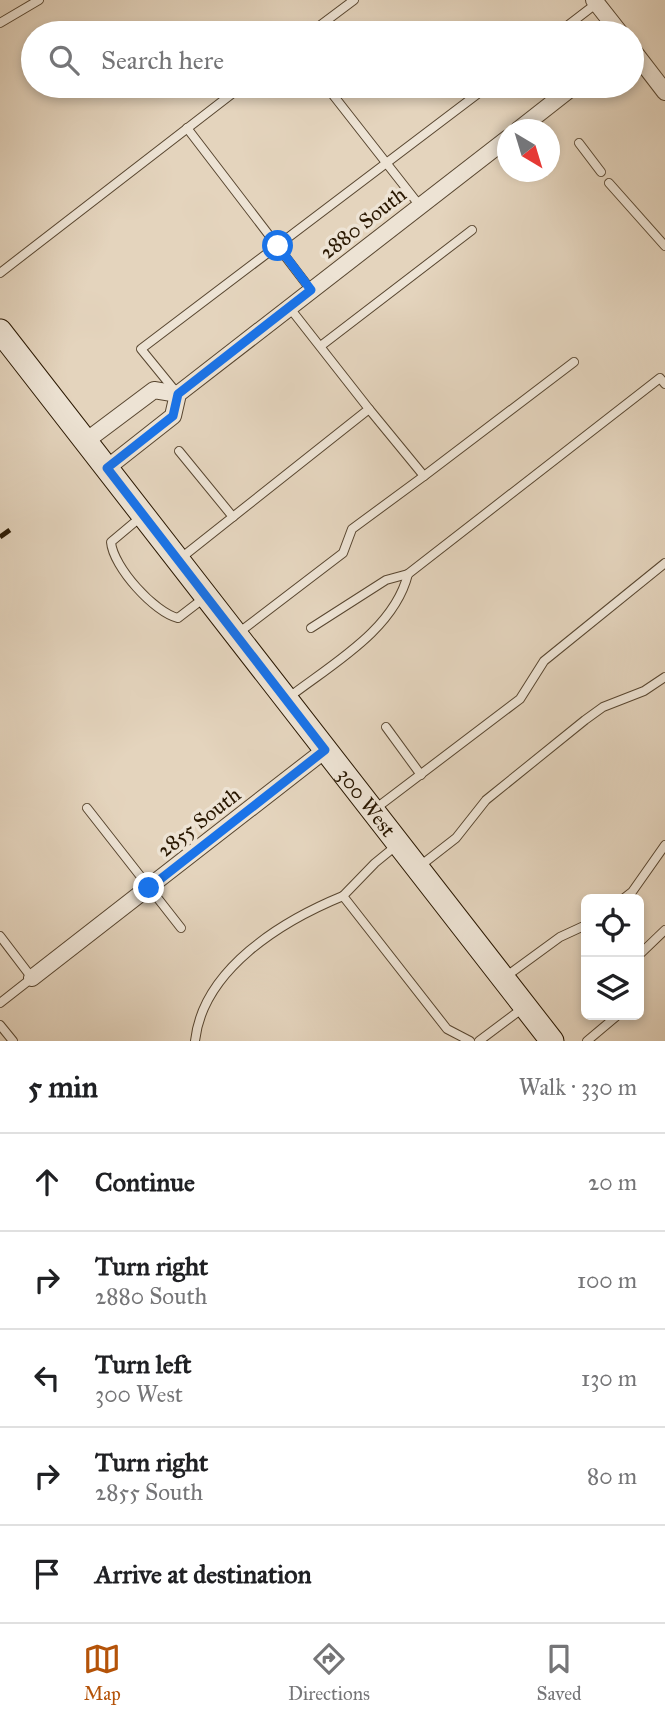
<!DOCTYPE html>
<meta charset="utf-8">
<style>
:root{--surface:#fff;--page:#f2f2f2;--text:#202124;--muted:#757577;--line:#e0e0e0;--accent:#b45309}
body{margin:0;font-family:"IM FELL Great Primer",serif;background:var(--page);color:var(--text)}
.controls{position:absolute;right:21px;bottom:21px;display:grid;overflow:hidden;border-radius:10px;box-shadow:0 4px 10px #0003}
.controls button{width:63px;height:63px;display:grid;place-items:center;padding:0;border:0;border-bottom:2px solid var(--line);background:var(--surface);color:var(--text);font:35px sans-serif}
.compass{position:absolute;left:497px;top:119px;width:63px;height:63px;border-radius:50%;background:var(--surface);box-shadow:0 4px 10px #0003;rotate:142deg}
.stop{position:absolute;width:21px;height:21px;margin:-16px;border:5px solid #1a73e8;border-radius:50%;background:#fff}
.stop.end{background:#1a73e8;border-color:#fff;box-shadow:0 2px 7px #0008}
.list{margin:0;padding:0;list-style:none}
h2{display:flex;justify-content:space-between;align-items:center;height:91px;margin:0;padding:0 28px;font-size:30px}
h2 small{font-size:23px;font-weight:400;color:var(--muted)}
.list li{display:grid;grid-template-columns:46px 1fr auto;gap:21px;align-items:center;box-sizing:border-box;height:98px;padding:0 28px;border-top:2px solid var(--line)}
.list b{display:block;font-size:26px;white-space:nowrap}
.list p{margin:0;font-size:23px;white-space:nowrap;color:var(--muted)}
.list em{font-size:23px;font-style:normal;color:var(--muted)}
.icon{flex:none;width:38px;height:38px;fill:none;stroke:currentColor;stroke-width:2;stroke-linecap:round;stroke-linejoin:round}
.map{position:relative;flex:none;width:665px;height:1041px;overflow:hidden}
.search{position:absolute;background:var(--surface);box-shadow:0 4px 10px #0003;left:21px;right:21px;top:21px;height:77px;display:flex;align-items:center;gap:18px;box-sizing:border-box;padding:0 24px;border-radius:38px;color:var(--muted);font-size:26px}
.sheet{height:581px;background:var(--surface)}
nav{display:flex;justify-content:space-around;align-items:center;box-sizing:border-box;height:98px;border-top:2px solid var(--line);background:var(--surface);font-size:19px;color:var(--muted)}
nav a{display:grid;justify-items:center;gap:4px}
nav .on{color:var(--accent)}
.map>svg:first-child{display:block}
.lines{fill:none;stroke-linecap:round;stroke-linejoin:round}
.service-casing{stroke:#584630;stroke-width:10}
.minor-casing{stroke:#584630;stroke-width:18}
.secondary-casing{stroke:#291701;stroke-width:25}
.service{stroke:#ede3d4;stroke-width:8}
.minor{stroke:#ede3d4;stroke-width:16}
.secondary{stroke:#ede3d4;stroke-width:23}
.rail{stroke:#291701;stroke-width:5;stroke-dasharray:12 12;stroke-linecap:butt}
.route{stroke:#1a73e8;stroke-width:9}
.labels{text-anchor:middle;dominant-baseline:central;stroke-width:7;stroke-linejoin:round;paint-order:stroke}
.street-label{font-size:21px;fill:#291701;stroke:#ede3d4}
</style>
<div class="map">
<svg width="665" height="1041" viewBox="0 0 665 1041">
<rect width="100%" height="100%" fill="#e4d4bd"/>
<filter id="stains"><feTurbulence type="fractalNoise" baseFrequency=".00286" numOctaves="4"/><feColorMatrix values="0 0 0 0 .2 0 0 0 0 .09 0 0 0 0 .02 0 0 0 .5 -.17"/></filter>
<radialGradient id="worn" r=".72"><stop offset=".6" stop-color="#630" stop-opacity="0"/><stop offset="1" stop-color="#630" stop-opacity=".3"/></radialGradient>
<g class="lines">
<!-- service casing -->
<g class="service-casing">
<g id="service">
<polyline points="0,23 39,0"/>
<polyline points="310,33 354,0"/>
<polyline points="558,33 597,3"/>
<polyline points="326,86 420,206"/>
<polyline points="187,128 311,290"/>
<polyline points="579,143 601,172"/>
<polyline points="609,183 665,246"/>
<polyline points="0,273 242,86"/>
<polyline points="322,345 472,230"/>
<polyline points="176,392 141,349 488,86"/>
<polyline points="369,409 424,476 574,362"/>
<polyline points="179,451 233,517"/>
<path d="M142 516 111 542C113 567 155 613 178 618L204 598"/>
<polyline points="181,558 369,409 289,307"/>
<polyline points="311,628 386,580 408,574"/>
<polyline points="237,634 343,553 352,529 424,476"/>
<path d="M288 698C332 664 394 630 408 574L660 378 665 384"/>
<polyline points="386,727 421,775"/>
<polyline points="87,808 181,928"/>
<polyline points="375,809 520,699 544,661 665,563"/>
<polyline points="397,845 375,863 343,896 447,1029 470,1041"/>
<polyline points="420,866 456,838 486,800 585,720 603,707 644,691 665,677"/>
<polyline points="623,899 632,892 665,845"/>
<polyline points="0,936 32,978 0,1003"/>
<polyline points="639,955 665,930"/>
<polyline points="504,978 560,937 586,925"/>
<polyline points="0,1025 13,1041"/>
<path d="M195 1041C203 969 282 921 343 896"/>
<polyline points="479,1041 523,1008"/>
<polyline points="587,1041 618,1015"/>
</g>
</g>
<!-- minor casing -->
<g class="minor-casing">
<g id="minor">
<polyline points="594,0 620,33"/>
<polyline points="632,49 665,92"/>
<polyline points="518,130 574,86"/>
<polyline points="86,441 154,390 178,394"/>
<polyline points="107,468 173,416 178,394 508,138"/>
<polyline points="32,978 325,750"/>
</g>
</g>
<!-- secondary casing -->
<g class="secondary-casing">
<g id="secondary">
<path id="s1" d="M0 331 552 1041"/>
</g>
</g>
<!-- service -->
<use href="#service" class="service"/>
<!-- minor -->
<use href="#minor" class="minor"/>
<!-- secondary -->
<use href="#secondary" class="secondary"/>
<!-- rail -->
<polyline class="rail" points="0,537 17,525"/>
</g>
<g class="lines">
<!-- route -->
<polyline class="route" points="149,888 325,750 107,468 173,416 178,394 311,290 278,246"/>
</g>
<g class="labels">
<!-- street labels -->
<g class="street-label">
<text transform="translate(363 223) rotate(-38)">2880 South</text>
<text stroke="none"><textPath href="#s1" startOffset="597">300 West</textPath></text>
<text transform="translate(199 822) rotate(-38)">2855 South</text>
</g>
</g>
<rect width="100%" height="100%" filter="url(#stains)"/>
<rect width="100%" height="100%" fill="url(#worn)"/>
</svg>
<div class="controls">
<button><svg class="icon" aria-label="locate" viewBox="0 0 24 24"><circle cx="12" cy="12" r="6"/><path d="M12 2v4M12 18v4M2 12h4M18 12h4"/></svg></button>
<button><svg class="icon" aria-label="layers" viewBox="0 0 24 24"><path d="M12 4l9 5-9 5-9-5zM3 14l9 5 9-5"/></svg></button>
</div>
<svg class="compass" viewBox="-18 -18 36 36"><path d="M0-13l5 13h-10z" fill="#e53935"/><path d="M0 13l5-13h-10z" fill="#757577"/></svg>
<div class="stop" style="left:278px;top:246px"></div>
<div class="stop end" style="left:149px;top:888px"></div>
<div class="search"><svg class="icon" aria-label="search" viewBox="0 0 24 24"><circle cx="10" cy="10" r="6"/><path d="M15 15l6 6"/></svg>Search here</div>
</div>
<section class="sheet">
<h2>5 min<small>Walk · 330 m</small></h2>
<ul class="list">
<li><svg class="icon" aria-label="ahead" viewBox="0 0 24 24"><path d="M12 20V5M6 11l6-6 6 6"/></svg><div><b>Continue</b></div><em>20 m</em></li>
<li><svg class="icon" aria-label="right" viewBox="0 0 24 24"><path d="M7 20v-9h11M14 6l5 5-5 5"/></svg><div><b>Turn right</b><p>2880 South</p></div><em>100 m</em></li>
<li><svg class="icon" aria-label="left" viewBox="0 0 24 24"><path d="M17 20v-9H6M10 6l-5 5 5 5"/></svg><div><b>Turn left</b><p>300 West</p></div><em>130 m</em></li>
<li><svg class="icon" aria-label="right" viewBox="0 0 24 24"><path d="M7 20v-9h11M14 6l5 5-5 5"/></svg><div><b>Turn right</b><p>2855 South</p></div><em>80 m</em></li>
<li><svg class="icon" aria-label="arrive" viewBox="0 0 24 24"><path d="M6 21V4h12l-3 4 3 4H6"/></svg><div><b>Arrive at destination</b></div></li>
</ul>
</section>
<nav>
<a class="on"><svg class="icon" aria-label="map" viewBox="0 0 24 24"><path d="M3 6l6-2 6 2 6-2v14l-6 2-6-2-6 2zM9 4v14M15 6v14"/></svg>Map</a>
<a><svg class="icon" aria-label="directions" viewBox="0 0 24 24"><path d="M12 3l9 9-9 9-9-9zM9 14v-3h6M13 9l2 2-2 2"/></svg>Directions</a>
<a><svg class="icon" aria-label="saved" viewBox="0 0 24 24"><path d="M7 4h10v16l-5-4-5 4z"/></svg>Saved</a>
</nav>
